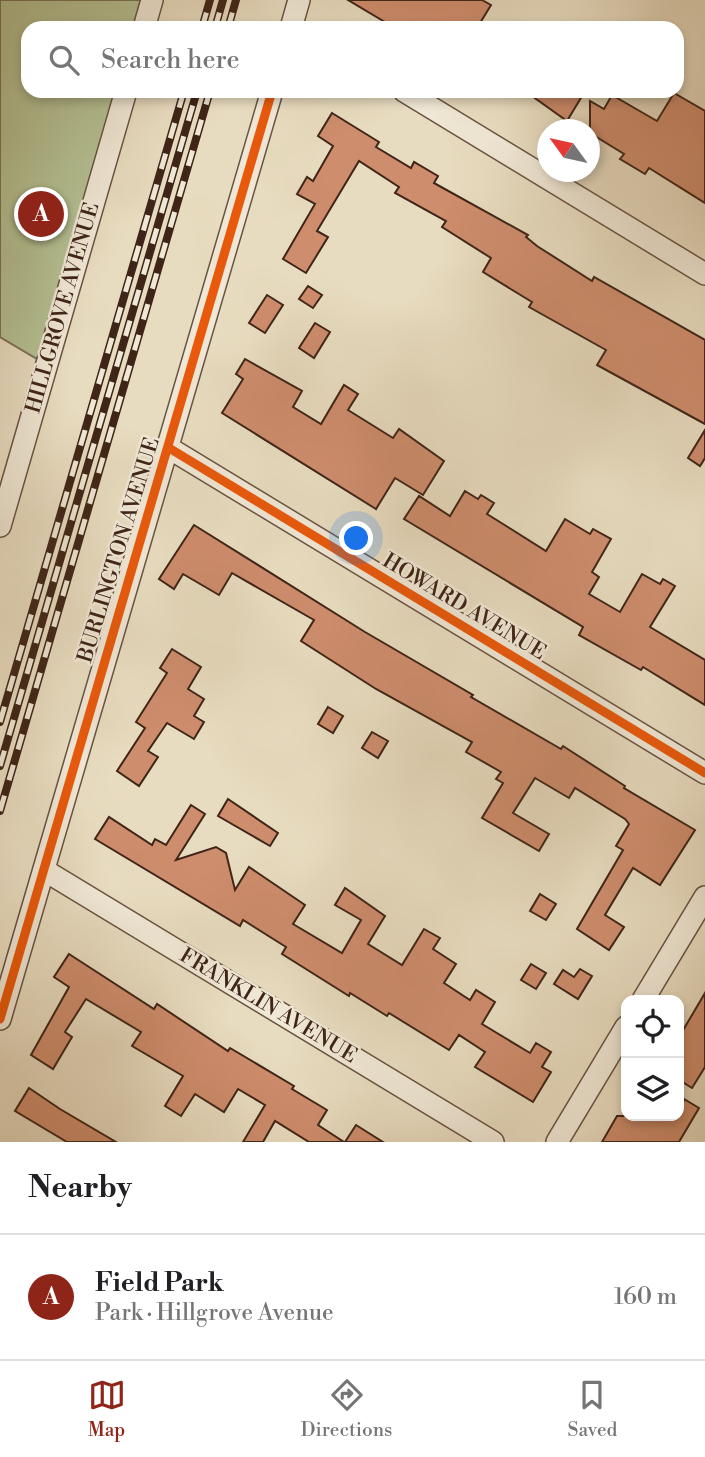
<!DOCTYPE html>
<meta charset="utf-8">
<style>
:root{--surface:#fff;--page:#f2f2f2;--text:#202124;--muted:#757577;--line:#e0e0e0;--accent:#8f2418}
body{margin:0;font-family:"Libre Bodoni",serif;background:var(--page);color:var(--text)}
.controls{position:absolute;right:21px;bottom:21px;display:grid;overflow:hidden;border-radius:14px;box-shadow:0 4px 10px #0003}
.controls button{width:63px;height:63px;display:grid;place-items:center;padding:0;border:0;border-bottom:2px solid var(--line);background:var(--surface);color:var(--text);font:35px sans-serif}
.compass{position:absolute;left:537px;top:119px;width:63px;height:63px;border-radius:50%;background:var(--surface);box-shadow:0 4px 10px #0003;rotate:303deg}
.you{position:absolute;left:357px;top:539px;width:24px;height:24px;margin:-18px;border:5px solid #fff;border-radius:50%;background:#1a73e8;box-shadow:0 0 0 10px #1a73e833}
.badge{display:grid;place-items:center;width:46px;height:46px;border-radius:50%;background:var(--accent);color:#fff;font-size:23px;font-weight:700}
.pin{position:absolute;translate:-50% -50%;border:4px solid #fff;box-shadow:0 2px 7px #0006}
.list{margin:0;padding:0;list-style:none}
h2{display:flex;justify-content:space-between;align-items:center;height:91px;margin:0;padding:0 28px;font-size:30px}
h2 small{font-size:23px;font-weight:400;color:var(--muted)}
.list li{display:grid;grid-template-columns:46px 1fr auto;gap:21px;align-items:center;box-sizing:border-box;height:126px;padding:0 28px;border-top:2px solid var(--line)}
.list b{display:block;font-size:26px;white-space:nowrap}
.list p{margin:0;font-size:23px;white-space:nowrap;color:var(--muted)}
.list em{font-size:23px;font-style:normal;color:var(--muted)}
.icon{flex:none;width:38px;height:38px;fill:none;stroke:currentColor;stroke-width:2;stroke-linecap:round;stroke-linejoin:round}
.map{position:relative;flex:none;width:705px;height:1142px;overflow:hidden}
.search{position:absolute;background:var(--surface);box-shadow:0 4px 10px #0003;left:21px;right:21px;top:21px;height:77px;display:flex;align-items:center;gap:18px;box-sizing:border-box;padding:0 24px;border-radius:21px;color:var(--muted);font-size:26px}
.sheet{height:217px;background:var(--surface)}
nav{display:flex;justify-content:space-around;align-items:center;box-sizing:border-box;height:98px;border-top:2px solid var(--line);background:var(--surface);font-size:19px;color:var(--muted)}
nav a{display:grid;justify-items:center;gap:4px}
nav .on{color:var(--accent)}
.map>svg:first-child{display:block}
.green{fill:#b4c093;stroke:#7a7255;stroke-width:2}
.building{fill:#ce8d6d;stroke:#3f2517;stroke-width:2}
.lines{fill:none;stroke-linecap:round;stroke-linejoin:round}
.minor-casing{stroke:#695341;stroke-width:24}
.minor{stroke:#f0e8d6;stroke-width:21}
.rail-casing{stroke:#3f2517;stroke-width:8}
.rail{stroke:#f0e8d6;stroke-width:5;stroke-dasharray:16;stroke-linecap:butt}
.cycleway-casing{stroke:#f0e8d6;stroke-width:13}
.cycleway{stroke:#e8590c;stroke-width:9}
.labels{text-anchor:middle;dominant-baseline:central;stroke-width:5;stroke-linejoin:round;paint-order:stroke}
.street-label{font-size:21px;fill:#3f2517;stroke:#f0e8d6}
</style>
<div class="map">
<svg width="705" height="1142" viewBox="0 0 705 1142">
<rect width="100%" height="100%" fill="#e8dcc0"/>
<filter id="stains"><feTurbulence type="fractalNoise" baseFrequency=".00286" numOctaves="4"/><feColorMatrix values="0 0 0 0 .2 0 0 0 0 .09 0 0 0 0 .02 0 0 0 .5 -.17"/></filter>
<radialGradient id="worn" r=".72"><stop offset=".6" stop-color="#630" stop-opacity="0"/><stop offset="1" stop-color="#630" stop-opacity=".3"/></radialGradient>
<!-- green -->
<polygon class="green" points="0,0 141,0 133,28 28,28 28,91 116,91 42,362 0,337"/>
<!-- building -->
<g class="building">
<polygon points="348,0 482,0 491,5 477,28 395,28"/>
<polygon points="525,91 573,91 582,96 567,121"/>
<polygon points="674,93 705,111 705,203 649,168 645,174 620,159 624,154 590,133 590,101 604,109 612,95 657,121"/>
<polygon points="332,113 379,142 376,147 411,168 414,162 438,176 434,183 528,235 526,237 537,246 592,281 594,277 705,340 705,424 597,365 606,350 529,307 532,302 483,272 491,258 442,227 446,221 395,193 399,187 359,161 317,231 328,237 306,273 283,259 315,204 297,194 307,177 313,181 333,146 318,136"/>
<polygon points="308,286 322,295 313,308 299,299"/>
<polygon points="267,295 283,305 265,333 249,323"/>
<polygon points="315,323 330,332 314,358 299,348"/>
<polygon points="245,359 302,391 293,407 321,424 344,385 358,394 348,410 393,438 399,429 444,461 423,495 395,478 376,509 222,413 243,379 236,374"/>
<polygon points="705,430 705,458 700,466 688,458"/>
<polygon points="465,491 478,499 481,495 494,503 487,514 546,551 565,519 590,534 593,529 611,539 592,572 599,577 589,594 620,612 642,574 660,584 663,579 675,586 650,627 705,660 705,705 643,667 641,670 579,635 583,627 404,519 419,496 450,516"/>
<polygon points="194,525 365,632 473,695 471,697 561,749 563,746 625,786 624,788 695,830 660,885 633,868 605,915 624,927 609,950 577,929 623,850 616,846 629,824 625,819 575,788 569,798 535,778 513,813 549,834 539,851 482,818 503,783 496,779 501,772 466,752 472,742 376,689 301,641 314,620 232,573 219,595 183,574 174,589 159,579"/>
<polygon points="172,649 201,667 188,689 204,699 194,716 204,722 194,739 167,723 148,751 158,757 139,786 117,771 145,728 136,722 167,673 160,668"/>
<polygon points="328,707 343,716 333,733 318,724"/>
<polygon points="372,732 388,741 378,758 362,748"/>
<polygon points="228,799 278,833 270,846 218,816"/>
<polygon points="191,805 205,814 176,860 216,847 226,853 235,890 249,867 305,905 293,924 342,953 361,920 335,905 345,888 385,916 368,944 402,965 424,929 440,938 433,949 456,964 444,983 470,1000 476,990 495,1002 482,1024 530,1053 536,1043 551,1052 542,1067 551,1072 533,1102 475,1067 485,1052 459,1035 449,1050 389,1013 387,1016 350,993 349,996 282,954 286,947 243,920 240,926 95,839 109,817 152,845 155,839 166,845"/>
<polygon points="540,894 556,904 546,920 530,911"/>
<polygon points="69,954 154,1009 157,1004 228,1051 230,1048 294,1086 292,1089 327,1110 318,1125 344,1142 309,1142 275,1121 263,1142 243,1142 265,1105 238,1089 224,1112 195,1094 181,1116 165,1106 183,1076 132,1046 141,1032 86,999 65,1032 72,1037 53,1069 31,1055 69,987 54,977"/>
<polygon points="531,964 546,973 536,989 521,980"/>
<polygon points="580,969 592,976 578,999 554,984 563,970 574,977"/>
<polygon points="705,993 705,1067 692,1088 679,1080 679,1037"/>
<polygon points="29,1088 60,1109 116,1142 67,1142 15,1111"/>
<polygon points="684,1099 699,1108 679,1142 602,1142 617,1116 679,1116"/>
<polygon points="356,1125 383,1142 345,1142"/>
</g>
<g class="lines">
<!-- minor casing -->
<g class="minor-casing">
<g id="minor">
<polyline points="144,28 152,0"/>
<polyline points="291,28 299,0"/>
<polyline points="404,91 705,274"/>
<polyline points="169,448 705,773"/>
<polyline points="0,526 126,91"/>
<polyline points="44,870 493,1142"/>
<polyline points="643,1000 705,897"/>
<polyline points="0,1019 272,91"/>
<polyline points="557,1142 626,1027"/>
</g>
</g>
<!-- minor -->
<use href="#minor" class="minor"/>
<!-- rail casing -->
<g class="rail-casing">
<g id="rail">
<polyline points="202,28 210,0"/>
<polyline points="215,28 223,0"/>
<polyline points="228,28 236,0"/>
<polyline points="0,722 184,91"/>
<polyline points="0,766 197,91"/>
<polyline points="0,811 210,91"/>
</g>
</g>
<!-- rail -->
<use href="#rail" class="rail"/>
<!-- cycleway casing -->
<g class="cycleway-casing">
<g id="cycleway">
<polyline points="169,448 705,773"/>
<polyline points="0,1019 272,91"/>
</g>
</g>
<!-- cycleway -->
<use href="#cycleway" class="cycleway"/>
</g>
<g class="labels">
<!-- street labels -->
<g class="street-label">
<text transform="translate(63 308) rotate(-74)">HILLGROVE AVENUE</text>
<text transform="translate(119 550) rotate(-73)">BURLINGTON AVENUE</text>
<text transform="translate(464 607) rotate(31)">HOWARD AVENUE</text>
<text transform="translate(268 1006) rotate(31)">FRANKLIN AVENUE</text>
</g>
</g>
<rect width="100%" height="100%" filter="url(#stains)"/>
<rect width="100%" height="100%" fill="url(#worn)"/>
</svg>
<div class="controls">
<button><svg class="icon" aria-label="locate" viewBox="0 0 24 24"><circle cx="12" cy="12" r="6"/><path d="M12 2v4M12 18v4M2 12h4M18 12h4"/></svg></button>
<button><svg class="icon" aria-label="layers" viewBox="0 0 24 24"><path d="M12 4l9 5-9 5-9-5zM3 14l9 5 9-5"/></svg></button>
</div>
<svg class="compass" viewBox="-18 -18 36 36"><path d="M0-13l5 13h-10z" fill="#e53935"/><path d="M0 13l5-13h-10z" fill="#757577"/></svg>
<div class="you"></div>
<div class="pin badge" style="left:41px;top:214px">A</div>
<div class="search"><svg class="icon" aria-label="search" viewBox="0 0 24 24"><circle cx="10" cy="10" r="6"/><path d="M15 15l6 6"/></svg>Search here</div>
</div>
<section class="sheet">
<h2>Nearby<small></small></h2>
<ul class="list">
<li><span class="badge">A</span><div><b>Field Park</b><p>Park · Hillgrove Avenue</p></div><em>160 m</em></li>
</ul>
</section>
<nav>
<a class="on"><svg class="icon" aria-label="map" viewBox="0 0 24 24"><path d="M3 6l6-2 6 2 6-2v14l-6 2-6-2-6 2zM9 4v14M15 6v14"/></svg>Map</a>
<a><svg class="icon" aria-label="directions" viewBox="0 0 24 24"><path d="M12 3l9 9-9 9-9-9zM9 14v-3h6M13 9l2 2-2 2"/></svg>Directions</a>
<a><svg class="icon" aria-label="saved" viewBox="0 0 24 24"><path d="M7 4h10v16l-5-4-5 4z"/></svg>Saved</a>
</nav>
